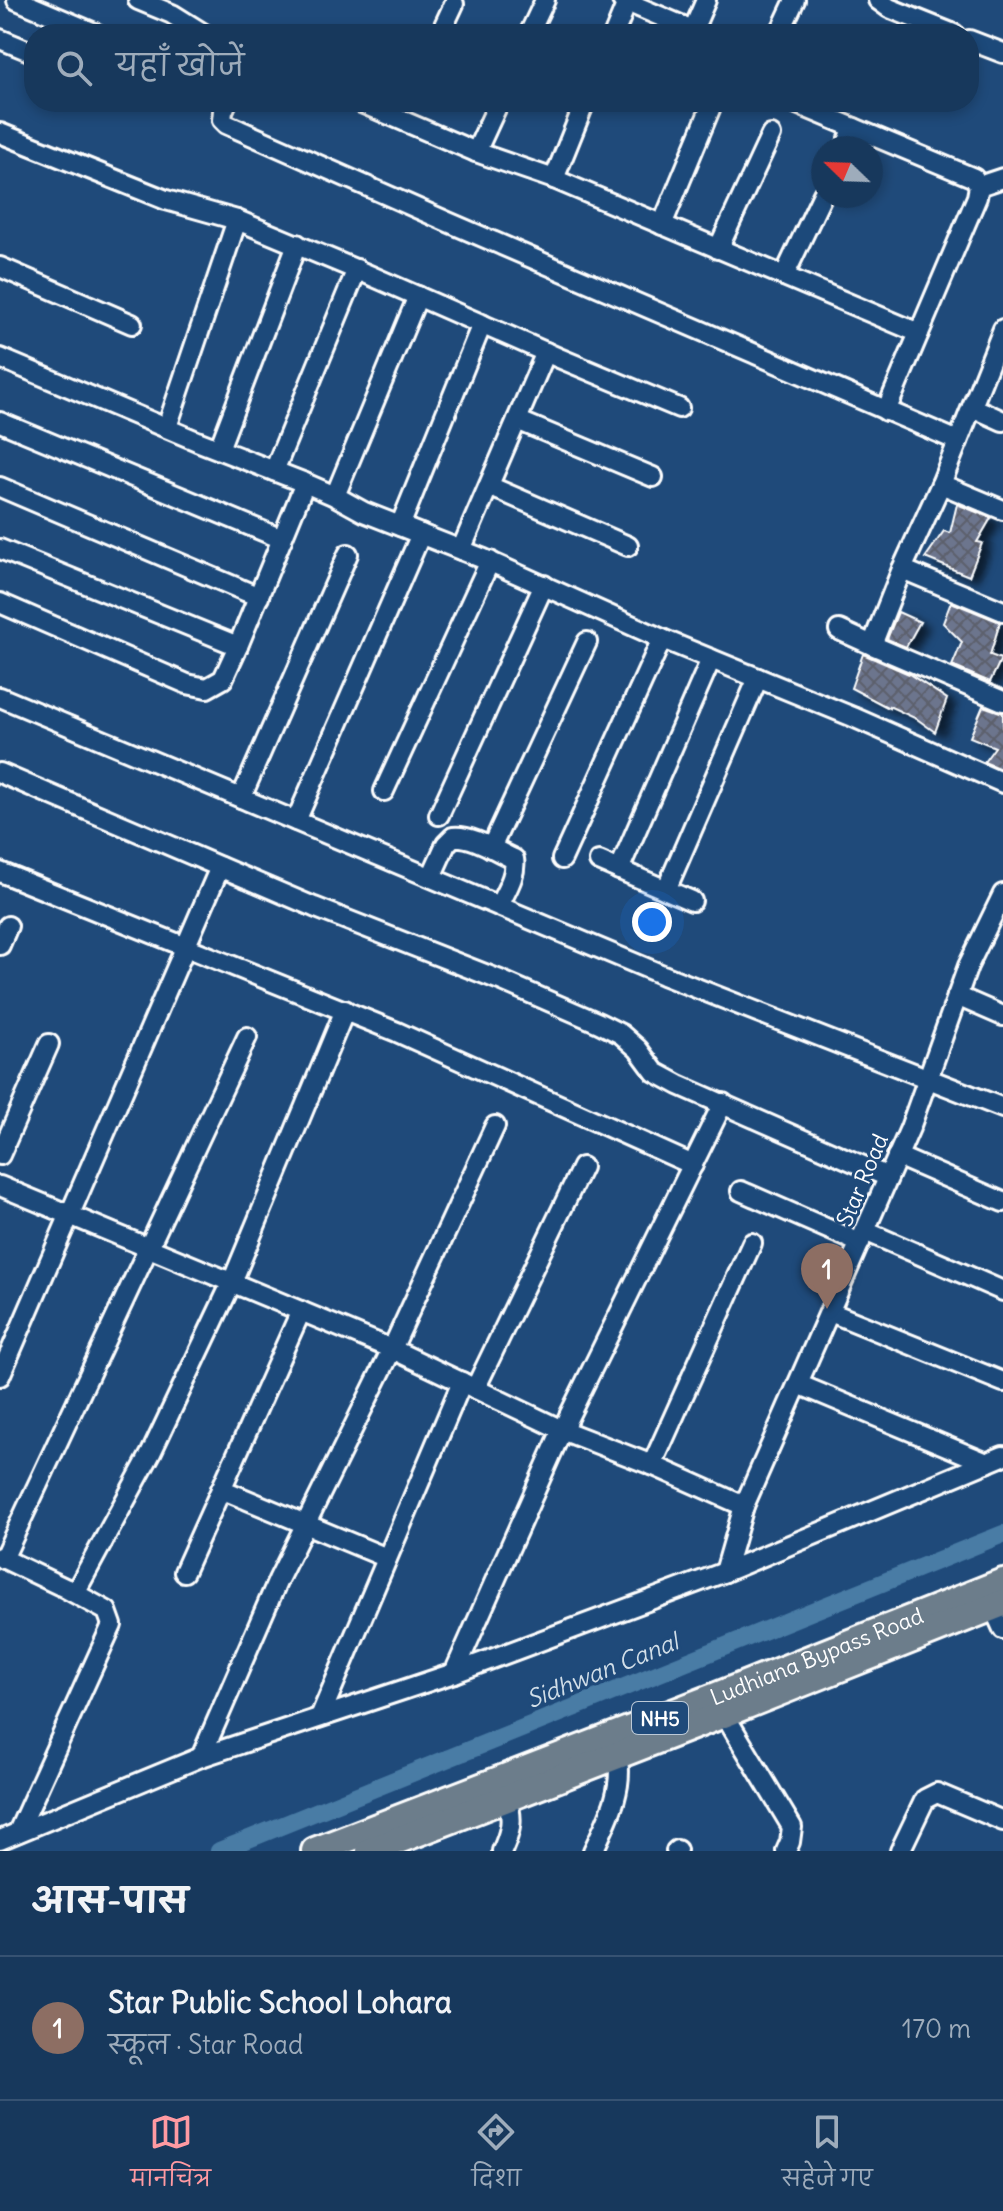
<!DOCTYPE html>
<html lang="hi">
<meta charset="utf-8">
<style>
:root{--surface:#17385c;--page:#203f62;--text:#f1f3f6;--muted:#9eacbb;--line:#365272;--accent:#ff9aa2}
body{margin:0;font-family:Delius,"Playpen Sans Deva",sans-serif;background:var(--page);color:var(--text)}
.compass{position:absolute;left:811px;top:136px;width:72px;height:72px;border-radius:50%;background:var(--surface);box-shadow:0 4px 12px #0003;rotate:293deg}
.you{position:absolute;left:652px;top:922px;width:28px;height:28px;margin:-20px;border:6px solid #fff;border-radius:50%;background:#1a73e8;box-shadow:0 0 0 12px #1a73e833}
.badge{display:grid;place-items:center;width:52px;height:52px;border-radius:50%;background:var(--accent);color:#fff;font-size:26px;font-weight:700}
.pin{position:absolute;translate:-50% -66px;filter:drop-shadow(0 2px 4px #0008)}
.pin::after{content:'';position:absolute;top:42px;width:28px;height:24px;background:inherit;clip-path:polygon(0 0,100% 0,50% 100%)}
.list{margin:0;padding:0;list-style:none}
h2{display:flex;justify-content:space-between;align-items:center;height:104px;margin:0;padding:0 32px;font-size:34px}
h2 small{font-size:26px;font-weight:400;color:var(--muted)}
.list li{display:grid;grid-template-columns:52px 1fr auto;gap:24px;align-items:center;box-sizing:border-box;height:144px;padding:0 32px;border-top:2px solid var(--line)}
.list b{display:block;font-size:30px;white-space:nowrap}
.list p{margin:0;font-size:26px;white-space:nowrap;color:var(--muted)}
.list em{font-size:26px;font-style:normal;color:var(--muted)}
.icon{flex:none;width:44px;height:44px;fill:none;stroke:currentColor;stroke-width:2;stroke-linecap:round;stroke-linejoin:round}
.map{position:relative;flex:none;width:1003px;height:1851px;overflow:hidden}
.search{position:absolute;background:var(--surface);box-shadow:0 4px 12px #0003;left:24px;right:24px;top:24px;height:88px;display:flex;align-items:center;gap:20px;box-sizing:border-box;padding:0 28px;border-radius:32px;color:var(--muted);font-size:30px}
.sheet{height:248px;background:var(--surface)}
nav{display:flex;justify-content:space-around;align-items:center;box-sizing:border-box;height:112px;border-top:2px solid var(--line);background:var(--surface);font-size:22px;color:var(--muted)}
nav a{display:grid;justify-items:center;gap:4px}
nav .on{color:var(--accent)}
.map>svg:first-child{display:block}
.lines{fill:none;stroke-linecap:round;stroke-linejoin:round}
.canal{stroke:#487ba5;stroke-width:18}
.building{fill:url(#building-cross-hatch);stroke:#fff;stroke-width:2;filter:url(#shadow)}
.minor-casing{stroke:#fff;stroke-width:24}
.highway-casing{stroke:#fff;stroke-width:32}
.minor{stroke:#1f4a7a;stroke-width:18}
.highway{stroke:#6c7d8b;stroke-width:26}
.labels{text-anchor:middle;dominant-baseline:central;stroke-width:6;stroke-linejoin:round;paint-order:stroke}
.shield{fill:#1f4a7a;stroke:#bcc9d7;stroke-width:2}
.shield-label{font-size:20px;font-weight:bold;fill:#fff}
.street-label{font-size:22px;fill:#fff;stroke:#1f4a7a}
.water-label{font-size:24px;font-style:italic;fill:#d1dee8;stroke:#1f4a7a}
</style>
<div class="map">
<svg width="1003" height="1851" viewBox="0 0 1003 1851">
<defs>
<pattern id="building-cross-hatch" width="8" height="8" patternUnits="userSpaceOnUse" patternTransform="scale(2)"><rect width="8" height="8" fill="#6c748d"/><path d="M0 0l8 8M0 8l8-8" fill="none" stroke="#5c606c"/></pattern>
<filter id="shadow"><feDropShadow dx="9" dy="5" stdDeviation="4" flood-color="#0009"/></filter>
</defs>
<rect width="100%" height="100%" fill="#1f4a7a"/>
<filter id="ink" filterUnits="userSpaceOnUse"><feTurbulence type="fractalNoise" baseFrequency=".0125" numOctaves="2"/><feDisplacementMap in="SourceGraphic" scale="16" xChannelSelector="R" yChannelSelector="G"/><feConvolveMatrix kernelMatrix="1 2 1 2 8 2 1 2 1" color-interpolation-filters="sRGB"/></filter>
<g filter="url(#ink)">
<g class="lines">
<!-- canal -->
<polyline class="canal" points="219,1851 1003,1534"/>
</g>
<!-- building -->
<g class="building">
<polygon points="957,504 991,518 977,542 982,543 969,576 925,558 944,531 950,533"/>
<polygon points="951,602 1000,622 990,655 1001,659 990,682 952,666 962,642 943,623"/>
<polygon points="898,612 920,622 906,647 887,639"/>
<polygon points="863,654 909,674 947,699 935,732 917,719 889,706 889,708 851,688"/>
<polygon points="983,706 1003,713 1003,770 984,762 995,747 970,737"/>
</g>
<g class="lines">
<!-- minor casing -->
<g class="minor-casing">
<g id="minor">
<polyline points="17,0 97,34"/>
<polyline points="138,0 172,14 204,34"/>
<polyline points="622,0 702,34"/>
<polyline points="878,0 889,8 954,34"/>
<polyline points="693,30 706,0"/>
<polyline points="440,34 454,4"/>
<polyline points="529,34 545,0"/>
<polyline points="614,34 628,0"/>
<polyline points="779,34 795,0"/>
<polyline points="0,39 34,53"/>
<polyline points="969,40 1003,53"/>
<polyline points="227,102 223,111 222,120 226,124 448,222 958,441"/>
<polyline points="359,102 476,152 554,179 919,333 886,411"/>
<polyline points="792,102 974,178 979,186 977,197 919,333"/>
<polyline points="0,133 166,200 237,220 367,274 559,358 679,408"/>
<polyline points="845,148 854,128"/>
<polyline points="476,152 499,102"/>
<polyline points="554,179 585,102"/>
<polyline points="979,186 1003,178"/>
<polyline points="662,225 713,102"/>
<polyline points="718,249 771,135"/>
<polyline points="0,267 132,324"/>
<polyline points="784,276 823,194"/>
<polyline points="1003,329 941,484 902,569 872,645 1003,701"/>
<polyline points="0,358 197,441 305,483 335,496 364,512 484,559 660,638 853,717 1003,783"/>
<polyline points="972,407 1003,421"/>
<polyline points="517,420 653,477"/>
<polyline points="0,422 282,539"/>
<polyline points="167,427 237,220"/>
<polyline points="219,449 297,244"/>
<polyline points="274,471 357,269"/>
<polyline points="941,484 1003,510"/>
<polyline points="489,486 628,546"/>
<polyline points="0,487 259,597"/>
<polyline points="335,496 418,296"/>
<polyline points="400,526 482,324"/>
<polyline points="0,549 238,646"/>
<polyline points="461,550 546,352"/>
<polyline points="902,569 1003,611"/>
<polyline points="0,603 187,684 207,688 223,679 238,646 305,483"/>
<polyline points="839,630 872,645"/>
<polyline points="0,697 663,975 1003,1108"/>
<polyline points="0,773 314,907 500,980 599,1023 621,1034 638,1049 655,1072 679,1085 888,1177"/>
<polyline points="384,791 490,561"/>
<polyline points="241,798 348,554"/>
<polyline points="439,815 544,585"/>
<polyline points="296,821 421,534"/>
<polyline points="491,848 587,642"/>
<polyline points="562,859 662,639"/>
<polyline points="599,861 692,901"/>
<polyline points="619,870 711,659"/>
<polyline points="0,872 397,1032 693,1165"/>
<path d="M431 877 446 844 453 837C473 835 496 851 514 859 517 875 505 892 499 906"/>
<polyline points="666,890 758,678"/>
<polyline points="0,945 8,926"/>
<polyline points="957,996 1003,1016"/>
<polyline points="495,1126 392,1349 562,1430 652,1465 744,1506"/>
<polyline points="0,1155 49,1044"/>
<polyline points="897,1156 1003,1202"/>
<polyline points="0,1186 392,1349 278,1580 201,1757"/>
<polyline points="741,1191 860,1243"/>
<polyline points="865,1231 1003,1291"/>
<polyline points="830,1312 1003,1382"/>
<polyline points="0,1376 220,867"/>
<polyline points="798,1384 987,1463"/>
<polyline points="475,1389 582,1167"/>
<polyline points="652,1465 752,1243"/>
<polyline points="221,1489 387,1558"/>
<polyline points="0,1557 65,1588 107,1611 112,1625 18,1832"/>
<polyline points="3,1559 247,1037"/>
<polyline points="184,1572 301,1311"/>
<polyline points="725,1572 744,1506 910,1128 968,966 1003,894"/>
<polyline points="75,1593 151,1453 232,1282 345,1010"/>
<polyline points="993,1607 1003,1629"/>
<polyline points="454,1673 562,1430 723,1103"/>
<polyline points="724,1714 792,1827 790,1842 786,1851"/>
<polyline points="320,1717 462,1382"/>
<polyline points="0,1840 201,1757 454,1673 725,1572 1003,1456"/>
<path d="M502 1851C511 1831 514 1818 506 1798"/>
<path d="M593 1851C607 1821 625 1789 617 1755"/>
<polyline points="676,1851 677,1850"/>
<polyline points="900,1851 925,1799 937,1793 1003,1821"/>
</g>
</g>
<!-- highway casing -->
<g class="highway-casing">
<g id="highway">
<path id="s1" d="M315 1851 717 1696 1003 1582"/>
<polyline points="370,1851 724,1714 1003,1603"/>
</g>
</g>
<!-- minor -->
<use href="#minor" class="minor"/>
<!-- highway -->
<use href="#highway" class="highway"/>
</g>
</g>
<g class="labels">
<!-- shield labels -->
<rect class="shield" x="632" y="1702" width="56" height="32" rx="6"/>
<g class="shield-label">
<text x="660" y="1718">NH5</text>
</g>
<!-- street labels -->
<g class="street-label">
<text transform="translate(862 1180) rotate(-67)">Star Road</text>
<text stroke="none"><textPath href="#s1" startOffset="538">Ludhiana Bypass Road</textPath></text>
</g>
<!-- water labels -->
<g class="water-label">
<text transform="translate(602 1670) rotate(-22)">Sidhwan Canal</text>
</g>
</g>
</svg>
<svg class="compass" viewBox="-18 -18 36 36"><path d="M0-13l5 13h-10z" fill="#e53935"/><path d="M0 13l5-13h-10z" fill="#9eacbb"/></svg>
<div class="you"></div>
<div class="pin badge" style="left:827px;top:1309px;background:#8d6e63">1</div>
<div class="search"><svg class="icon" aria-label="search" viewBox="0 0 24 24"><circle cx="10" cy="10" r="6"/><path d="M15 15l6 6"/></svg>यहाँ खोजें</div>
</div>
<section class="sheet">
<h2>आस-पास<small></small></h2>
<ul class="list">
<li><span class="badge" style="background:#8d6e63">1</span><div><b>Star Public School Lohara</b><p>स्कूल · Star Road</p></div><em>170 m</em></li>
</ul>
</section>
<nav>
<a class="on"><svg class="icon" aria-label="map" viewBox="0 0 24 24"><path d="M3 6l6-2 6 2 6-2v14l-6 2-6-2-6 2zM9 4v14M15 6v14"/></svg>मानचित्र</a>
<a><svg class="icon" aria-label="directions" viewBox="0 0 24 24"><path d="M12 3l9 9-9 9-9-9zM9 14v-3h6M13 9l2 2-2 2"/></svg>दिशा</a>
<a><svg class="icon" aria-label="saved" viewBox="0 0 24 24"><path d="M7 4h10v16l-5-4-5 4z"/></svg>सहेजे गए</a>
</nav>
